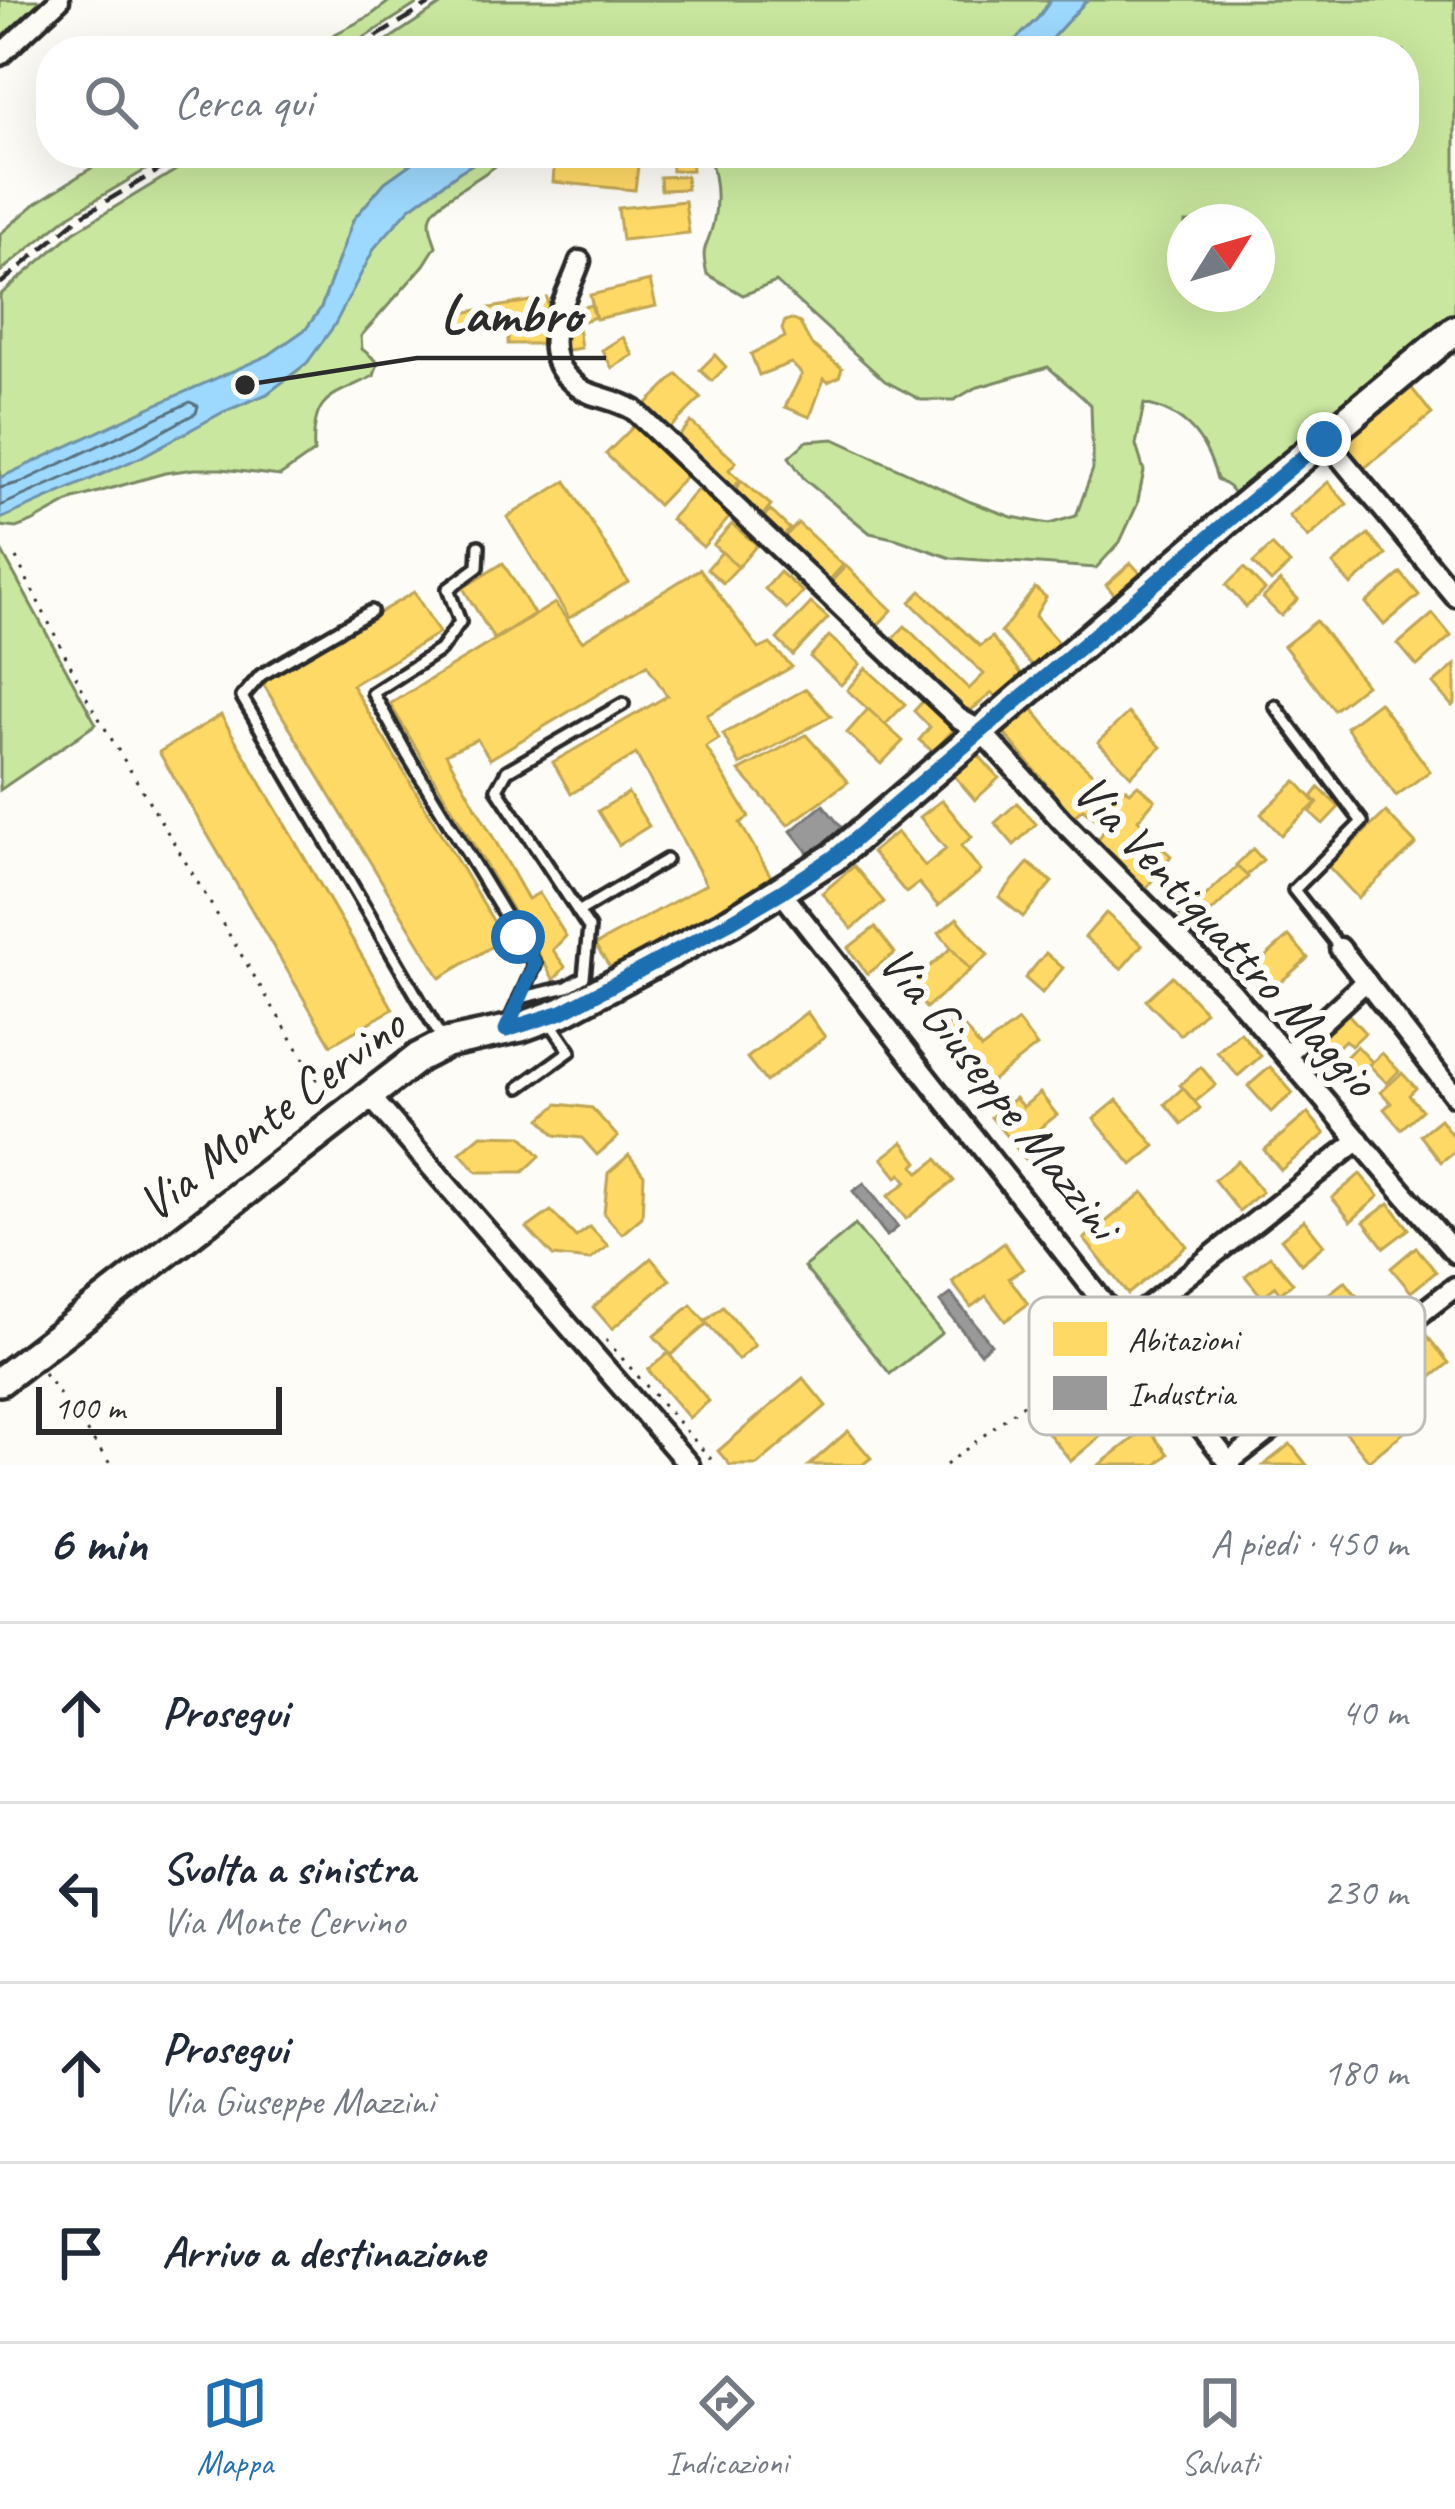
<!DOCTYPE html>
<html lang="it">
<meta charset="utf-8">
<style>
:root{--surface:#fff;--page:#f6f6f7;--text:#1f2937;--muted:#747a83;--line:#e0e1e3;--accent:#1f6fb2}
body{margin:0;font-family:Caveat,sans-serif;background:var(--page);color:var(--text)}
.compass{position:absolute;left:1167px;top:204px;width:108px;height:108px;border-radius:50%;background:var(--surface);box-shadow:0 12px 48px #0002;rotate:53deg}
.scale{position:absolute;left:36px;bottom:30px;width:246px;box-sizing:border-box;padding-left:12px;border:6px solid #2b2b2b;border-top:0;font-size:33px;line-height:42px;white-space:nowrap;color:#2b2b2b;-webkit-text-stroke:9px #fdfcf7;paint-order:stroke}
.stop{position:absolute;width:36px;height:36px;margin:-27px;border:9px solid #1f6fb2;border-radius:50%;background:#fff}
.stop.end{background:#1f6fb2;border-color:#fff;box-shadow:0 3px 12px #0008}
.list{margin:0;padding:0;list-style:none}
h2{display:flex;justify-content:space-between;align-items:center;height:156px;margin:0;padding:0 48px;font-size:51px}
h2 small{font-size:39px;font-weight:400;color:var(--muted)}
.list li{display:grid;grid-template-columns:78px 1fr auto;gap:36px;align-items:center;box-sizing:border-box;height:180px;padding:0 48px;border-top:3px solid var(--line)}
.list b{display:block;font-size:45px;white-space:nowrap}
.list p{margin:0;font-size:39px;white-space:nowrap;color:var(--muted)}
.list em{font-size:39px;font-style:normal;color:var(--muted)}
.icon{flex:none;width:66px;height:66px;fill:none;stroke:currentColor;stroke-width:2;stroke-linecap:round;stroke-linejoin:round}
.map{position:relative;flex:none;width:1455px;height:1465px;overflow:hidden}
.search{position:absolute;background:var(--surface);box-shadow:0 12px 48px #0002;left:36px;right:36px;top:36px;height:132px;display:flex;align-items:center;gap:30px;box-sizing:border-box;padding:0 42px;border-radius:48px;color:var(--muted);font-size:45px}
.sheet{height:876px;background:var(--surface)}
nav{display:flex;justify-content:space-around;align-items:center;box-sizing:border-box;height:168px;border-top:3px solid var(--line);background:var(--surface);font-size:33px;color:var(--muted)}
nav a{display:grid;justify-items:center;gap:6px}
nav .on{color:var(--accent)}
.map>svg:first-child{display:block}
.green{fill:#c9e79e;stroke:#7a8964;stroke-width:3;fill-rule:evenodd}
.water{fill:#9dd9fe;stroke:#6f93aa;stroke-width:3}
.homes{fill:#ffd966;stroke:#bfa554;stroke-width:3}
.industry{fill:#999;stroke:#787878;stroke-width:3}
.lines{fill:none;stroke-linecap:round;stroke-linejoin:round}
.shore{stroke:#59717f;stroke-width:3}
.lane-casing{stroke:#2b2b2b;stroke-width:18}
.street-casing{stroke:#2b2b2b;stroke-width:27}
.secondary-casing{stroke:#2b2b2b;stroke-width:36}
.path{stroke:#2b2b2b;stroke-width:3;stroke-dasharray:3 9;stroke-linecap:butt}
.lane{stroke:#fdfcf7;stroke-width:9}
.street{stroke:#fdfcf7;stroke-width:18}
.secondary{stroke:#fdfcf7;stroke-width:27}
.rail{stroke:#2b2b2b;stroke-width:4.5;stroke-dasharray:18 9;stroke-linecap:butt}
.route{stroke:#1f6fb2;stroke-width:15}
.labels{text-anchor:middle;dominant-baseline:central;stroke-width:12;stroke-linejoin:round;paint-order:stroke}
.street-label{font-size:51px;fill:#2b2b2b;stroke:#fdfcf7}
.key{fill:#fdfcf7;stroke:#bebdba;stroke-width:3}
.key-label{font-size:33px;fill:#2b2b2b}
.leader{fill:none;stroke:#2b2b2b;stroke-width:4.5}
.callout-dot{fill:#2b2b2b;stroke:#fdfcf7;stroke-width:4.5}
.callout-label{font-size:54px;text-anchor:middle;font-weight:bold;fill:#2b2b2b;stroke:#fdfcf7;stroke-width:12;stroke-linejoin:round;paint-order:stroke}
</style>
<div class="map">
<svg width="1455" height="1465" viewBox="0 0 1455 1465">
<rect width="100%" height="100%" fill="#fdfcf7"/>
<filter id="ink" filterUnits="userSpaceOnUse"><feTurbulence type="fractalNoise" baseFrequency=".00833" numOctaves="2"/><feDisplacementMap in="SourceGraphic" scale="24" xChannelSelector="R" yChannelSelector="G"/><feConvolveMatrix kernelMatrix="1 2 1 2 8 2 1 2 1" color-interpolation-filters="sRGB"/></filter>
<g filter="url(#ink)">
<!-- green -->
<g class="green">
<polygon points="0,0 50,0 0,46"/>
<polygon points="391,0 423,0 343,51 302,51 370,16"/>
<polygon points="448,0 1051,0 1038,18 1004,51 371,51"/>
<path d="M1087 0H1455V330L1244 506 1229 487 1217 479C1206 440 1187 413 1144 404L1136 445 1144 471 1137 505 1120 542 1096 568 951 558 897 539 870 533 805 480 789 457 807 441 834 439 971 502 1012 517 1049 524 1076 516 1093 469 1091 405 1048 367 975 388 954 400H921L885 381 776 282 743 295 707 274C700 244 707 250 713 224 719 200 716 176 708 153H1404V51H1040ZM1185 222H1257V294H1185Z"/>
<polygon points="115,153 174,153 70,215 0,272 0,234 35,204"/>
<polygon points="204,153 426,153 385,182 353,220 321,308 306,329 269,355 151,407 0,478 0,295 74,232"/>
<path d="M491 153H511C495 172 435 199 431 216 428 225 433 237 436 246L424 265 361 336 362 349 378 362 374 376C330 397 311 396 314 452L280 476 222 469H195L165 473 74 499 32 522 16 528 0 526V519L141 457 223 412 267 394 307 363 375 247 410 208 459 172Z"/>
<polygon points="0,548 96,724 0,790"/>
<polygon points="855,1225 942,1333 890,1374 804,1267"/>
</g>
<!-- water -->
<g class="water">
<polygon points="1051,0 1087,0 1040,51 1004,51 1038,18"/>
<polygon points="426,153 491,153 459,172 410,208 375,247 334,326 307,363 267,394 223,412 141,457 0,519 0,478 151,407 269,355 306,329 321,308 353,220 385,182"/>
</g>
<!-- homes -->
<g class="homes">
<polygon points="691,153 692,170 672,171 671,154"/>
<polygon points="555,157 638,166 635,190 553,182"/>
<polygon points="686,176 687,189 661,190 660,177"/>
<polygon points="685,201 689,233 622,240 618,208"/>
<polygon points="650,281 656,306 596,319 590,295"/>
<polygon points="547,298 550,316 459,332 456,314"/>
<polygon points="591,305 595,317 581,322 577,309"/>
<polygon points="791,319 800,323 811,344 842,368 839,377 828,382 824,379 810,417 785,407 802,374 791,363 759,375 751,354 785,337 782,329 785,321"/>
<rect x="508" y="326" width="38" height="18"/>
<polygon points="578,327 581,348 562,351 559,329"/>
<polygon points="623,337 633,355 612,368 602,350"/>
<polygon points="715,355 726,367 712,381 700,370"/>
<polygon points="677,374 701,398 665,433 641,409"/>
<polygon points="1410,386 1432,414 1357,474 1335,447"/>
<polygon points="639,421 690,472 658,505 606,454"/>
<polygon points="691,422 736,462 729,470 740,480 729,492 673,443"/>
<polygon points="566,481 628,582 569,618 507,517"/>
<polygon points="742,481 771,505 759,520 730,495"/>
<polygon points="1328,482 1347,504 1308,538 1289,516"/>
<polygon points="698,489 730,517 703,547 671,519"/>
<polygon points="770,510 790,529 780,540 760,521"/>
<polygon points="798,523 843,565 826,584 781,541"/>
<polygon points="732,524 757,545 738,567 713,545"/>
<polygon points="1368,534 1386,555 1351,585 1333,564"/>
<polygon points="1272,545 1290,564 1271,582 1253,563"/>
<polygon points="722,552 738,567 723,583 707,569"/>
<polygon points="503,563 534,614 494,639 463,588"/>
<polygon points="1131,563 1145,578 1119,600 1106,585"/>
<polygon points="846,566 892,610 872,631 826,587"/>
<polygon points="1244,568 1265,590 1246,607 1226,585"/>
<polygon points="700,569 759,649 770,644 792,667 707,715 719,739 706,747 749,817 740,823 773,880 615,974 595,945 706,884 636,754 571,794 553,762 667,696 647,665 490,759 477,739 446,754 528,899 539,893 566,936 553,950 565,967 554,980 390,704 555,603 582,641"/>
<polygon points="780,572 803,592 787,609 765,589"/>
<polygon points="1401,573 1419,595 1384,625 1366,603"/>
<polygon points="1280,581 1298,599 1281,616 1263,598"/>
<polygon points="1035,588 1046,597 1035,616 1062,647 1036,670 1001,632"/>
<polygon points="921,591 980,646 992,637 1025,678 999,700 992,693 964,716 886,645 905,626 969,689 984,674 910,602"/>
<polygon points="414,592 439,633 352,685 504,939 440,978 262,682"/>
<polygon points="811,603 828,618 793,655 777,639"/>
<polygon points="1433,614 1451,636 1417,666 1398,644"/>
<polygon points="1316,621 1366,685 1334,710 1284,646"/>
<polygon points="829,636 860,664 841,685 810,657"/>
<polygon points="1455,665 1455,703 1452,706 1433,684"/>
<polygon points="866,668 905,704 885,725 847,690"/>
<polygon points="806,689 831,716 740,765 723,734"/>
<polygon points="926,698 956,727 933,752 919,740 930,727 914,711"/>
<polygon points="1379,702 1430,771 1396,796 1346,727"/>
<polygon points="1031,707 1061,744 1110,790 1120,784 1130,792 1138,785 1155,800 1138,820 1146,828 1130,844 1146,860 1161,847 1171,856 1144,891 1094,847 1106,827 1083,809 1073,817 1001,729"/>
<polygon points="868,709 903,741 881,764 847,733"/>
<polygon points="1128,713 1161,747 1131,776 1098,742"/>
<polygon points="221,715 393,1009 331,1045 159,752"/>
<polygon points="806,735 848,782 788,825 739,771"/>
<polygon points="974,750 999,778 975,800 950,771"/>
<polygon points="1296,781 1316,803 1281,835 1261,814"/>
<polygon points="1319,788 1339,807 1323,824 1310,812 1318,803 1312,797"/>
<polygon points="628,793 649,826 619,845 598,811"/>
<polygon points="942,800 972,837 961,846 981,871 938,906 919,883 906,893 872,852 897,832 925,866 946,849 920,817"/>
<polygon points="1017,803 1036,824 1014,845 995,823"/>
<polygon points="1386,812 1416,844 1358,898 1328,866"/>
<polygon points="1253,849 1263,860 1246,876 1236,865"/>
<polygon points="1028,863 1052,882 1023,917 999,897"/>
<polygon points="854,866 884,902 852,929 822,893"/>
<polygon points="1237,866 1248,877 1209,914 1198,903"/>
<polygon points="1192,901 1218,927 1205,940 1179,914"/>
<polygon points="1106,913 1142,945 1121,969 1085,937"/>
<polygon points="957,918 988,955 970,970 939,933"/>
<polygon points="875,927 895,953 867,974 848,948"/>
<polygon points="1289,936 1308,958 1275,987 1256,965"/>
<polygon points="951,948 970,970 926,1008 907,986"/>
<polygon points="1046,953 1063,968 1042,993 1025,978"/>
<polygon points="1172,976 1205,1011 1180,1035 1146,1000"/>
<polygon points="807,1012 825,1037 766,1082 747,1058"/>
<polygon points="1348,1014 1365,1033 1351,1046 1345,1040 1333,1052 1321,1039"/>
<polygon points="958,1019 981,1049 1018,1021 1037,1046 976,1093 934,1037"/>
<polygon points="1240,1032 1261,1056 1238,1076 1217,1052"/>
<polygon points="1357,1046 1372,1062 1352,1082 1337,1066"/>
<polygon points="1382,1053 1399,1071 1387,1083 1369,1065"/>
<polygon points="1201,1067 1216,1085 1195,1102 1180,1085"/>
<polygon points="1270,1067 1293,1093 1271,1112 1248,1086"/>
<polygon points="1402,1073 1416,1088 1409,1095 1422,1110 1401,1129 1384,1109 1391,1103 1381,1092"/>
<polygon points="1183,1088 1200,1108 1182,1124 1165,1104"/>
<polygon points="1040,1093 1057,1115 1040,1128 1050,1141 1026,1160 991,1117 1015,1098 1023,1107"/>
<polygon points="1117,1100 1155,1146 1132,1165 1094,1119"/>
<polygon points="558,1104 592,1108 618,1137 597,1155 582,1138 555,1135 541,1119"/>
<polygon points="1308,1113 1325,1134 1281,1170 1264,1150"/>
<polygon points="1440,1119 1455,1139 1455,1151 1441,1162 1420,1135"/>
<polygon points="481,1135 522,1136 540,1156 523,1172 477,1172 460,1153"/>
<polygon points="903,1142 918,1162 914,1166 919,1173 937,1159 954,1181 906,1219 888,1196 907,1182 901,1174 897,1177 882,1158"/>
<polygon points="629,1155 644,1175 642,1217 622,1234 604,1214 608,1173"/>
<polygon points="1238,1161 1262,1192 1239,1211 1214,1180"/>
<polygon points="1360,1174 1379,1196 1351,1221 1332,1198"/>
<polygon points="1143,1192 1187,1246 1128,1294 1084,1239"/>
<polygon points="1389,1203 1409,1229 1384,1248 1364,1222"/>
<polygon points="551,1211 576,1237 590,1227 608,1246 590,1260 553,1256 527,1228"/>
<polygon points="1304,1220 1324,1245 1301,1264 1281,1239"/>
<polygon points="1004,1243 1023,1269 1009,1278 1028,1304 1005,1321 986,1296 971,1307 952,1282"/>
<polygon points="1416,1247 1436,1272 1411,1292 1391,1268"/>
<polygon points="1270,1256 1293,1283 1280,1294 1275,1287 1262,1297 1245,1276"/>
<polygon points="651,1258 670,1280 612,1329 593,1307"/>
<polygon points="1345,1281 1377,1322 1349,1344 1317,1303"/>
<polygon points="691,1305 707,1324 671,1355 654,1336"/>
<polygon points="723,1307 755,1345 738,1360 705,1321"/>
<polygon points="1427,1336 1449,1363 1429,1379 1407,1353"/>
<polygon points="668,1353 709,1401 689,1418 648,1370"/>
<polygon points="803,1378 826,1406 757,1465 730,1465 718,1451"/>
<polygon points="1073,1384 1087,1401 1099,1390 1122,1418 1071,1461 1048,1433 1060,1422 1047,1406"/>
<polygon points="1401,1388 1424,1416 1369,1461 1345,1431"/>
<polygon points="1147,1428 1168,1454 1156,1465 1099,1465"/>
<polygon points="848,1431 871,1458 862,1465 809,1465"/>
<polygon points="1290,1444 1307,1465 1264,1465"/>
</g>
<!-- industry -->
<g class="industry">
<polygon points="823,805 842,828 810,855 791,831"/>
<polygon points="864,1183 898,1227 887,1236 853,1191"/>
<polygon points="951,1294 991,1344 980,1353 940,1302"/>
</g>
<g class="lines">
<!-- shore -->
<polyline class="shore" points="0,488 22,482 190,402 198,406 196,413 136,446 0,506"/>
<!-- lane casing -->
<g class="lane-casing">
<g id="lane">
<polyline points="479,546 478,567 448,589 460,622 440,650 373,693 408,756 535,965 508,1025"/>
<polyline points="371,611 261,675 242,697 442,1039"/>
<polyline points="1275,706 1362,822 1294,890 1340,948"/>
<polyline points="578,912 666,860"/>
<polyline points="520,998 567,987 584,977 589,928 497,789 507,771 623,704"/>
<polyline points="520,1087 570,1051 550,1022"/>
</g>
</g>
<!-- street casing -->
<g class="street-casing">
<g id="street">
<polyline points="0,55 59,0"/>
<path d="M580 261C568 297 536 342 566 376 573 383 580 390 589 393 605 399 619 401 634 410L958 718 981 731 1061 820 1231 991 1455 1253"/>
<polyline points="1324,438 1455,596"/>
<polyline points="781,892 1231,1465"/>
<polyline points="1340,948 1455,1096"/>
<polyline points="1287,1054 1366,981"/>
<polyline points="369,1095 689,1465"/>
<polyline points="1123,1326 1359,1140"/>
<polyline points="1229,1462 1455,1287"/>
</g>
</g>
<!-- secondary casing -->
<g class="secondary-casing">
<polyline id="secondary" points="0,1381 419,1057 446,1043 521,1027 562,1012 730,922 834,857 1244,506 1455,330"/>
</g>
<!-- path -->
<g class="path">
<polyline points="16,558 88,700 316,1079 333,1088 346,1084"/>
<polyline points="606,1340 716,1465"/>
<polyline points="44,1373 111,1465"/>
<polyline points="946,1465 1108,1338"/>
</g>
<!-- lane -->
<use href="#lane" class="lane"/>
<!-- street -->
<use href="#street" class="street"/>
<!-- secondary -->
<use href="#secondary" class="secondary"/>
<!-- rail -->
<g class="rail">
<polyline points="353,51 436,0"/>
<polyline points="0,284 81,216 188,153"/>
</g>
</g>
</g>
<g class="lines" filter="url(#ink)">
<!-- route -->
<polyline class="route" points="518,937 535,964 506,1030 562,1012 730,922 781,892 834,857 1324,439"/>
</g>
<g class="labels">
<!-- street labels -->
<g class="street-label">
<text transform="translate(1226 935) rotate(47)">Via Ventiquattro Maggio</text>
<text transform="translate(1000 1092) rotate(52)">Via Giuseppe Mazzini</text>
<text transform="translate(271 1114) rotate(-37)">Via Monte Cervino</text>
</g>
</g>
<!-- legend -->
<rect x="1029" y="1297" width="396" height="138" rx="18" class="key"/>
<rect x="1053" y="1322" width="54" height="34" fill="#ffd966"/>
<rect x="1053" y="1376" width="54" height="34" fill="#999"/>
<g class="key-label">
<text x="1128" y="1351">Abitazioni</text>
<text x="1128" y="1405">Industria</text>
</g>
<!-- callouts -->
<path class="leader" d="M245 385L417 358H606"/>
<circle class="callout-dot" cx="245" cy="385" r="12"/>
<g class="callout-label">
<text x="511" y="332">Lambro</text>
</g>
</svg>
<svg class="compass" viewBox="-18 -18 36 36"><path d="M0-13l5 13h-10z" fill="#e53935"/><path d="M0 13l5-13h-10z" fill="#747a83"/></svg>
<div class="scale">100 m</div>
<div class="stop" style="left:518px;top:937px"></div>
<div class="stop end" style="left:1324px;top:439px"></div>
<div class="search"><svg class="icon" aria-label="search" viewBox="0 0 24 24"><circle cx="10" cy="10" r="6"/><path d="M15 15l6 6"/></svg>Cerca qui</div>
</div>
<section class="sheet">
<h2>6 min<small>A piedi · 450 m</small></h2>
<ul class="list">
<li><svg class="icon" aria-label="ahead" viewBox="0 0 24 24"><path d="M12 20V5M6 11l6-6 6 6"/></svg><div><b>Prosegui</b></div><em>40 m</em></li>
<li><svg class="icon" aria-label="left" viewBox="0 0 24 24"><path d="M17 20v-9H6M10 6l-5 5 5 5"/></svg><div><b>Svolta a sinistra</b><p>Via Monte Cervino</p></div><em>230 m</em></li>
<li><svg class="icon" aria-label="ahead" viewBox="0 0 24 24"><path d="M12 20V5M6 11l6-6 6 6"/></svg><div><b>Prosegui</b><p>Via Giuseppe Mazzini</p></div><em>180 m</em></li>
<li><svg class="icon" aria-label="arrive" viewBox="0 0 24 24"><path d="M6 21V4h12l-3 4 3 4H6"/></svg><div><b>Arrivo a destinazione</b></div></li>
</ul>
</section>
<nav>
<a class="on"><svg class="icon" aria-label="map" viewBox="0 0 24 24"><path d="M3 6l6-2 6 2 6-2v14l-6 2-6-2-6 2zM9 4v14M15 6v14"/></svg>Mappa</a>
<a><svg class="icon" aria-label="directions" viewBox="0 0 24 24"><path d="M12 3l9 9-9 9-9-9zM9 14v-3h6M13 9l2 2-2 2"/></svg>Indicazioni</a>
<a><svg class="icon" aria-label="saved" viewBox="0 0 24 24"><path d="M7 4h10v16l-5-4-5 4z"/></svg>Salvati</a>
</nav>
